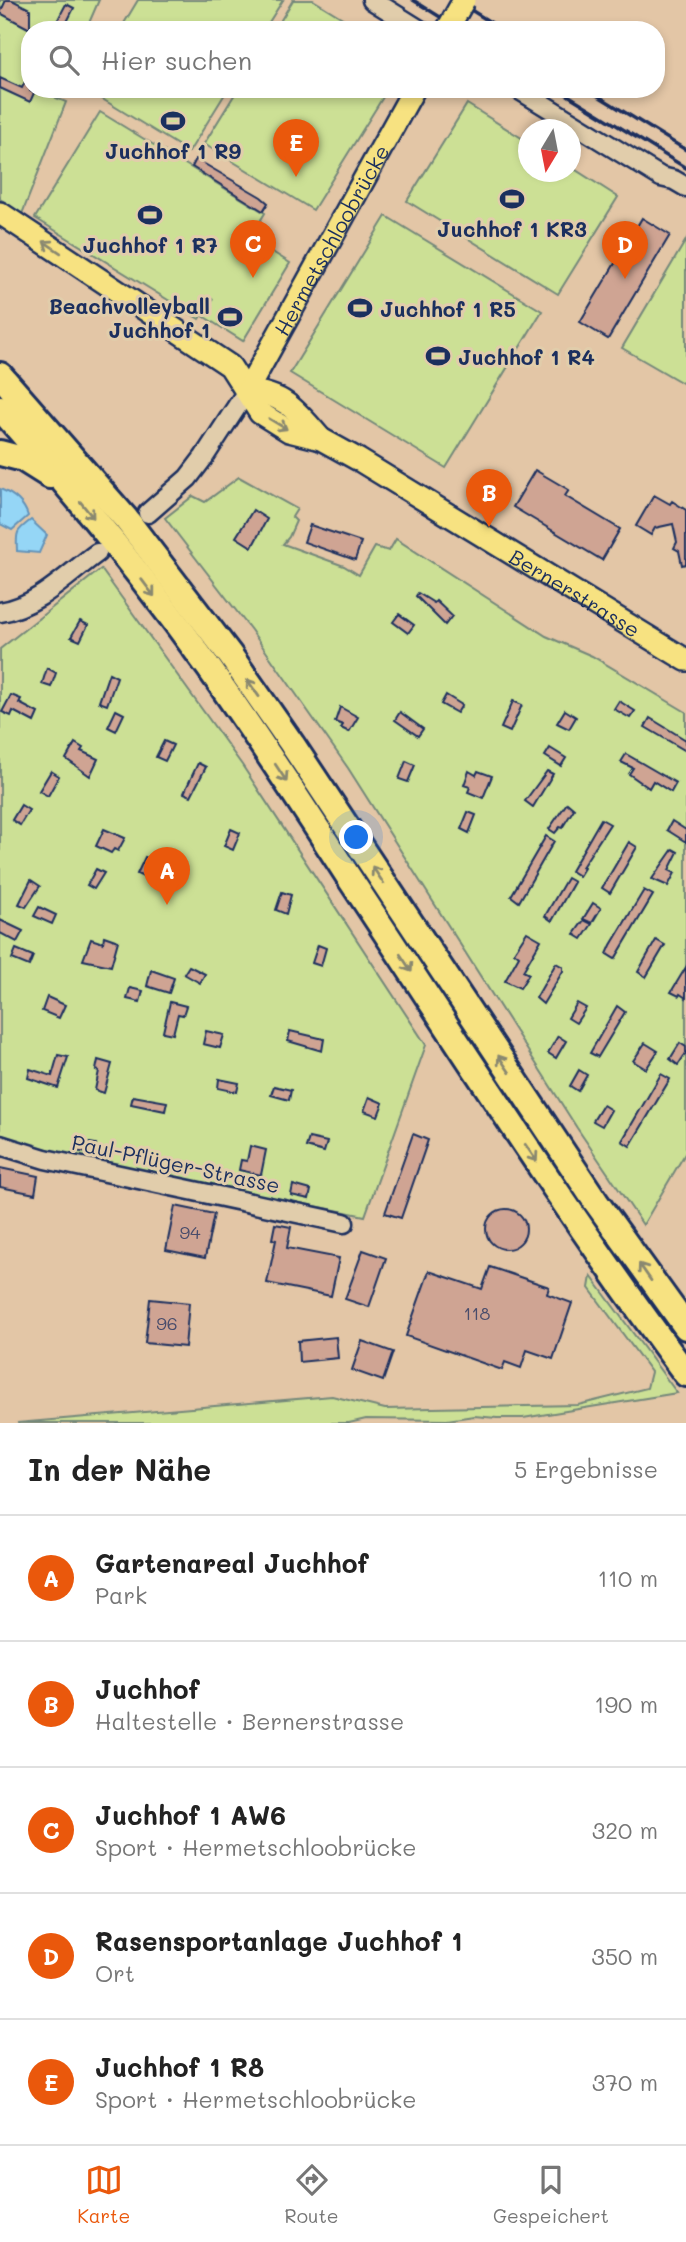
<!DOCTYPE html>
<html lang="de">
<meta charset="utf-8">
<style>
:root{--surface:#fff;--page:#f6f6f6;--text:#222;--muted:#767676;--line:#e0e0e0;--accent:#ea580c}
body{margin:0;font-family:Mali,sans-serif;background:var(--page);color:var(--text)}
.compass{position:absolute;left:518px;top:119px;width:63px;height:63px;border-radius:50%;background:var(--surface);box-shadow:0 4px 10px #0003;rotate:190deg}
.you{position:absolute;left:357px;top:838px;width:24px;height:24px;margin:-18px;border:5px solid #fff;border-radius:50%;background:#1a73e8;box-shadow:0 0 0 10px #1a73e833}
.badge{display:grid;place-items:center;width:46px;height:46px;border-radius:50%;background:var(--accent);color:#fff;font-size:23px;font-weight:700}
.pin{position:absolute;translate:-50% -58px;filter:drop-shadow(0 2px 4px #0008)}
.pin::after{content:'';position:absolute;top:37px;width:24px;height:21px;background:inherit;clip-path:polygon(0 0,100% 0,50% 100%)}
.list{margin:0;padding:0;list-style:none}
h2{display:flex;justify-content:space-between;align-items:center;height:91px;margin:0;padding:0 28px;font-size:30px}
h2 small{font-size:23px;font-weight:400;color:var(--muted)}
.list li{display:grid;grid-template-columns:46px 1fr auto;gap:21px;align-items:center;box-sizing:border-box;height:126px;padding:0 28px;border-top:2px solid var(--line)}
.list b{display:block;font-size:26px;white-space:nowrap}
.list p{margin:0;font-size:23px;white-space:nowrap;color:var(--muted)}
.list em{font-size:23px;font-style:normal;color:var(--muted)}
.icon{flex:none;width:38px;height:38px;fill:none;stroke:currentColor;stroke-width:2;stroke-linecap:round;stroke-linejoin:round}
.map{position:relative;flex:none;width:686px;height:1423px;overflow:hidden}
.search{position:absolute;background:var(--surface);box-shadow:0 4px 10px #0003;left:21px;right:21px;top:21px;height:77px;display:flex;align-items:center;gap:18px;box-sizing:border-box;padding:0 24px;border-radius:28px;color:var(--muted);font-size:26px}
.sheet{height:721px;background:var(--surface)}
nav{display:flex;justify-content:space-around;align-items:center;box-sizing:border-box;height:98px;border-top:2px solid var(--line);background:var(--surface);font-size:19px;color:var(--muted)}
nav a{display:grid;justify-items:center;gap:4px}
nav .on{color:var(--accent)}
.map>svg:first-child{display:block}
.green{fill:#cce095;stroke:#74887a;stroke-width:2}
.water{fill:#95d6f6;stroke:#6493b9;stroke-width:2}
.building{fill:#cfa493;stroke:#1b2f5e;stroke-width:2}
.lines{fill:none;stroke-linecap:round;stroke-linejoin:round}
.minor-casing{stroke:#1b2f5e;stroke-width:23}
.major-casing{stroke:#1b2f5e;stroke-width:26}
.highway-casing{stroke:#1b2f5e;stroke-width:30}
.minor{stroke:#e1cdab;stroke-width:18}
.major{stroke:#f7e281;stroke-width:21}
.highway{stroke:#f7e281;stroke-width:24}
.rail{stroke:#1b2f5e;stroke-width:3.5}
.major-bridge-casing{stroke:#1b2f5e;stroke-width:26;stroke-linecap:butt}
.major-bridge{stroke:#f7e281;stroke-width:21}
.oneway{stroke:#898870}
.labels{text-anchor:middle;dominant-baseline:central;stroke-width:6;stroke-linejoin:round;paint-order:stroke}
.number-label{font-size:18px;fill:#484c6b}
.poi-label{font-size:21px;font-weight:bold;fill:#1b2f5e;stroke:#e1cdab}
.street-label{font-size:21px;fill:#1b2f5e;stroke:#e1cdab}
</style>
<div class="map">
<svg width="686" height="1423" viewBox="0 0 686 1423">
<rect width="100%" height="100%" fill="#e3c6a6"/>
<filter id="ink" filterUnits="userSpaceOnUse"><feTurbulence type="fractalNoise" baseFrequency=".0143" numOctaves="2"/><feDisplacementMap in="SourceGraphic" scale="14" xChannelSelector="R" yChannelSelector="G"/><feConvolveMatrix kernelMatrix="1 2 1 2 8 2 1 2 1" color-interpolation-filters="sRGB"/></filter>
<g filter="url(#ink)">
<!-- green -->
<g class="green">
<polygon points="0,0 99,0 86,30 30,30 30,89 60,89 56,98 66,102 22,214 0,199"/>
<polygon points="138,0 283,0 264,30 120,30"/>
<polygon points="293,0 313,0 362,30 275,30"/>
<polygon points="86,89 228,89 189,152"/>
<polygon points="238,89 388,89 313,210 204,144"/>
<polygon points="467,104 528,142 528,172 570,172 571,167 618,197 558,294 407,201"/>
<polygon points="100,112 265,213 250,238 290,263 243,341 203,316 213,298 199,319 35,218"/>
<polygon points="386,216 542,311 446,468 290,373"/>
<polygon points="686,240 686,385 622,348"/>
<polygon points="239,477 297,509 292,517 296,521 289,537 283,544 344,566 359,575 375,547 389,551 396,539 546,636 592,656 686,712 686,1152 643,1225 577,1128 348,768 251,630 165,518 193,496 205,502"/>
<polygon points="101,569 242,765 426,1045 365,1216 54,1154 0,1138 0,649"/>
<polygon points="591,1276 677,1393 523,1418 497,1418 474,1416 447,1420 366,1419 349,1423 17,1423 332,1396 385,1409 578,1405 647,1388 651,1372 589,1288"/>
</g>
<!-- water -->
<g class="water">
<path d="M0 489C13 494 24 503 28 516L12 530 0 524Z"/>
<path d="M31 520 47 535 39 553 17 551C16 532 16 531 31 520Z"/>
</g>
<!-- building -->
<g class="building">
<polygon points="6,0 12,0 30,9 30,29 0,13"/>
<polygon points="66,4 74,8 63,30 60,30 54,27"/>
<polygon points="30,72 30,91 34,93 30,102 0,88 0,78 22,88"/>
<polygon points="196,159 261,197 268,203 263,211 192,167"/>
<polygon points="642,218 670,235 608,339 580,322"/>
<polygon points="535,470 569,490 565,496 620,529 602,560 513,507"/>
<polygon points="654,495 670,504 672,501 686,510 686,564 682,565 679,551 674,548 677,542 673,524 655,528 651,535 636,526"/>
<polygon points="253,510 267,519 252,547 236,537"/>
<polygon points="310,525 361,542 355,560 304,542"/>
<polygon points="418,593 434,603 436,601 452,616 445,625 416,596"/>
<polygon points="399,614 414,625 408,633 393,622"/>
<polygon points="80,621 88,625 80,641 71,637"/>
<polygon points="47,668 56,673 51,687 42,684"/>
<polygon points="109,673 117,677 107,705 99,702"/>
<polygon points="11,695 21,699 19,703 38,713 34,722 13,711 11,716 2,712"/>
<polygon points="446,695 462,705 457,713 441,704"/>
<polygon points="513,701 522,705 510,732 501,728"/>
<polygon points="619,701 635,711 630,718 614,709"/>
<polygon points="340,707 358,717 349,732 341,728 343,725 335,722"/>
<polygon points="116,710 124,714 116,731 108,727"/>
<polygon points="565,710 576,717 569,729 557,723"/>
<polygon points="400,712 423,729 418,736 395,720"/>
<polygon points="650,718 686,740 686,751 645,727"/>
<polygon points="164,741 173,745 165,761 156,757"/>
<polygon points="75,743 83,748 81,751 98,759 90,776 66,759"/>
<polygon points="550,748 566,758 561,766 545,756"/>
<polygon points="626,754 676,783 671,792 653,781 649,788 629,774 633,768 621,762"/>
<polygon points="406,761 415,765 408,782 399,779"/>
<polygon points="198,763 206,767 191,796 184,793"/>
<polygon points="51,771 59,776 48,796 39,791"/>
<polygon points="469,771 476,775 478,771 492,776 483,798 468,792 470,787 464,785"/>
<polygon points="547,771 553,774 533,807 525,801"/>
<polygon points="567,803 574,809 562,828 560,827 555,833 549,829"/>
<polygon points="21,805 29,810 20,825 12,820"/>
<polygon points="468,812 476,815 469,833 461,829"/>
<polygon points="601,819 610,824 582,867 584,868 579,876 571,871"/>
<polygon points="672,821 686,830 686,842 667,830"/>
<polygon points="104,829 125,838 118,851 114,849 111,853 96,846"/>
<polygon points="231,829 240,833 233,850 224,846"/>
<polygon points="546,836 554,841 519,902 511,896"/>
<polygon points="629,842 637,847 610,893 602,888"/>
<polygon points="673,849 678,852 669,870 675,873 668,886 652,879"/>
<polygon points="145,857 168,868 160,885 137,874"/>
<polygon points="96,869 104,873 94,889 87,885"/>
<polygon points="567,878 574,882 552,921 545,916"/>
<polygon points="31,880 40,886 26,907 19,904"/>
<polygon points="644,890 653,895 615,959 607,954 611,945"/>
<polygon points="282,892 291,895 286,914 276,910"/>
<polygon points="593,903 601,908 592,923 583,919"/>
<polygon points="39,907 56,915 52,924 34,916"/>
<polygon points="0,920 23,931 17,942 0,933"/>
<polygon points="584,920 592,924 582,939 574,934"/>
<polygon points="527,932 541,940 523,971 529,974 520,988 505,981 519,956 514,952"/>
<polygon points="104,936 118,941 111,966 83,960 91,939 103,943"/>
<polygon points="656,940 665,945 646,977 638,972"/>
<polygon points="318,945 326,948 321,966 312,963"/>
<polygon points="16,949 33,956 29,966 12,959"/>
<polygon points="556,963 563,967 563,971 543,1004 536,998"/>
<polygon points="189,966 205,974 200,983 184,974"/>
<polygon points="686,967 686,998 680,994 679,996 671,992"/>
<polygon points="151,970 174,978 169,993 147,986"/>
<polygon points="130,988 143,991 140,1002 127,999"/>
<polygon points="47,997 65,1005 59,1018 42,1011"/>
<polygon points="170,1002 186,1006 183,1015 178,1014 173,1034 163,1032"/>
<polygon points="577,1003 586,1008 576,1023 568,1018"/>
<polygon points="617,1006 625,1012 598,1057 590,1053"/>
<polygon points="206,1031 224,1035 220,1048 203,1044"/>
<polygon points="290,1031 324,1039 322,1051 288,1041"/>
<polygon points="558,1036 566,1041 556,1058 548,1053"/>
<polygon points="645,1043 658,1051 646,1069 633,1061"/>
<polygon points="680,1043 686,1047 686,1053 678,1065 670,1059"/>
<polygon points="58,1055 68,1057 58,1088 28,1078 30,1069 52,1076"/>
<polygon points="98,1060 112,1064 104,1093 95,1090 99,1071 96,1070"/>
<polygon points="579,1070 587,1075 578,1091 570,1086"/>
<polygon points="661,1074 670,1079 630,1146 622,1141"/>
<polygon points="219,1079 239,1083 237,1092 218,1088"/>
<polygon points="274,1086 291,1090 289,1100 271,1095"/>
<polygon points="133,1096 167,1102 165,1111 131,1104"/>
<polygon points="369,1097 383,1103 378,1116 364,1111"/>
<polygon points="603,1105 611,1110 602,1126 593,1121"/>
<polygon points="413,1134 428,1140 401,1218 385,1213"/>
<polygon points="309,1138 327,1142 324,1152 306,1147"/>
<polygon points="77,1141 96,1144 94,1154 75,1151"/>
<polygon points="250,1146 266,1150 261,1175 239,1170 241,1160 247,1161"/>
<polygon points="0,1168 38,1176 35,1194 0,1187"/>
<polygon points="293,1185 311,1190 309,1199 291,1195"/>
<polygon points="175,1206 214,1214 205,1258 166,1250"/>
<circle cx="506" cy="1229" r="20"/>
<polygon points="275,1224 291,1227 287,1248 339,1258 331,1296 267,1283 276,1240 272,1239"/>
<polygon points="363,1250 386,1258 369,1307 345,1299"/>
<polygon points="490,1267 549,1287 547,1294 572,1303 553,1359 527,1350 521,1368 505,1362 502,1370 406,1336 429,1271 482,1289"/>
<polygon points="150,1299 189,1303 185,1347 145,1343"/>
<polygon points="336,1337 338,1358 299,1362 298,1341"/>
<polygon points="362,1341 393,1352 383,1381 352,1370"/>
</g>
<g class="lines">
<!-- minor casing -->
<g class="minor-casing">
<g id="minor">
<polyline points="372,0 420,30"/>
<polyline points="518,89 661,177 674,180 686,187"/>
<polyline points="148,513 188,478 204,457 247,391"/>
<path d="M0 612C37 607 68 574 97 553"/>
<polyline points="0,1145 45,1159 344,1223"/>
</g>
</g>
<!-- major casing -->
<g class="major-casing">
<g id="major">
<path id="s1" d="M0 213 230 366 260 413 289 431 321 439 359 460 686 660"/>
<path id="s2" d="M247 391 414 89"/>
<path d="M247 391C284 393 298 412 321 439"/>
</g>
</g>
<!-- highway casing -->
<g class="highway-casing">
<g id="highway">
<polyline points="0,375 126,519 230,655 292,744 596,1202 686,1327"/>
<path d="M0 408C74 491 144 578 209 668 257 736 303 806 348 876 459 1043 566 1213 686 1374"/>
<polyline points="0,453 23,459 50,476"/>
</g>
</g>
<!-- minor -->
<use href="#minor" class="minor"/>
<!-- major -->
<use href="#major" class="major"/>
<!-- highway -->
<use href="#highway" class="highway"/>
<!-- rail -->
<g class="rail">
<polyline points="413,0 461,30"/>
<polyline points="455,0 503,30"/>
<polyline points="558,89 686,168"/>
<polyline points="587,89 686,150"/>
</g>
<!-- major-bridge casing -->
<g class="major-bridge-casing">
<polyline id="major-bridge" points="447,30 464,0"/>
</g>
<!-- major-bridge -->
<use href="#major-bridge" class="major-bridge"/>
</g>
<!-- one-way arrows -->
<defs><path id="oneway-shaft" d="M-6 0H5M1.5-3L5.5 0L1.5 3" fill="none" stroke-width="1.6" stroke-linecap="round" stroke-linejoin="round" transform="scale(1.75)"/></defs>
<g class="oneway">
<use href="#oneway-shaft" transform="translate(52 247) rotate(-146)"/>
<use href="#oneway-shaft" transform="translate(278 424) rotate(31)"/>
<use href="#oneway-shaft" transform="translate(87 510) rotate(51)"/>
<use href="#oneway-shaft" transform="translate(148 588) rotate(53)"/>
<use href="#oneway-shaft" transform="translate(253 688) rotate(-125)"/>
<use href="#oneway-shaft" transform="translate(281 773) rotate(57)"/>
<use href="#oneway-shaft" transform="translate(378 875) rotate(-124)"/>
<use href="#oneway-shaft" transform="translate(406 963) rotate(57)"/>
<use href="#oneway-shaft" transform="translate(504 1064) rotate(-124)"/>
<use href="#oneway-shaft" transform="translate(531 1153) rotate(56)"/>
<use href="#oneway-shaft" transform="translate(645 1272) rotate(-125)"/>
</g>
</g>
<!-- icons -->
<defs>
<g id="stadium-bare" transform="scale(1.89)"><path d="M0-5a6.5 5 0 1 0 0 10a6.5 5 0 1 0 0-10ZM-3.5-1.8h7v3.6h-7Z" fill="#1b2f5e" stroke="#e1cdab" stroke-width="2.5" paint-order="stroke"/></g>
</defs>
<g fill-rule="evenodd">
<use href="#stadium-bare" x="173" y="121"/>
<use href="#stadium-bare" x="512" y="199"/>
<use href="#stadium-bare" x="150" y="215"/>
<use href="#stadium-bare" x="360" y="308"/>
<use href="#stadium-bare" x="230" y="317"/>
<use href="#stadium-bare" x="438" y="356"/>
</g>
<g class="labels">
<!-- number labels -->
<g class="number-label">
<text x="190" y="1232">94</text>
<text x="477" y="1313">118</text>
<text x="167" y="1323">96</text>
</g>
<!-- poi labels -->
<g class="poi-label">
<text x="173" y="150">Juchhof 1 R9</text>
<text x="512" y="228">Juchhof 1 KR3</text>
<text x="150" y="244">Juchhof 1 R7</text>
<text x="210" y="305" text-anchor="end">Beachvolleyball<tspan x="210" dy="24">Juchhof 1</tspan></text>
<text x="380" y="308" text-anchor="start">Juchhof 1 R5</text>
<text x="458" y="356" text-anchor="start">Juchhof 1 R4</text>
</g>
<!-- street labels -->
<g class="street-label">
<text stroke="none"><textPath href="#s2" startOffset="173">Hermetschloobrücke</textPath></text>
<text stroke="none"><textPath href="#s1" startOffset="696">Bernerstrasse</textPath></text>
<text transform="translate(176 1163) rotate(12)">Paul-Pflüger-Strasse</text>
</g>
</g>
</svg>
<svg class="compass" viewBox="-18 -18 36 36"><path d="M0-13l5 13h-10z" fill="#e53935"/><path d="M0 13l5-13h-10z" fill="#767676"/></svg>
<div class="you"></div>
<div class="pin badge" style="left:167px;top:905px">A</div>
<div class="pin badge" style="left:489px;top:527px">B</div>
<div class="pin badge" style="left:253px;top:278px">C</div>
<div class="pin badge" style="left:625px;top:279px">D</div>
<div class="pin badge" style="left:296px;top:177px">E</div>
<div class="search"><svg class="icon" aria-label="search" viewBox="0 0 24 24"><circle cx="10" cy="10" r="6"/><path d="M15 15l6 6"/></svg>Hier suchen</div>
</div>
<section class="sheet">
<h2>In der Nähe<small>5 Ergebnisse</small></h2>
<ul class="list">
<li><span class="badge">A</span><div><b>Gartenareal Juchhof</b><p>Park</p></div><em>110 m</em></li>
<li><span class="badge">B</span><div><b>Juchhof</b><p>Haltestelle · Bernerstrasse</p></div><em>190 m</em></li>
<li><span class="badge">C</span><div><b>Juchhof 1 AW6</b><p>Sport · Hermetschloobrücke</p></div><em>320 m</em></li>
<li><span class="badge">D</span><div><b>Rasensportanlage Juchhof 1</b><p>Ort</p></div><em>350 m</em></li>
<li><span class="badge">E</span><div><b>Juchhof 1 R8</b><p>Sport · Hermetschloobrücke</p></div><em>370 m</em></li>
</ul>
</section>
<nav>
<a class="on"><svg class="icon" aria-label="map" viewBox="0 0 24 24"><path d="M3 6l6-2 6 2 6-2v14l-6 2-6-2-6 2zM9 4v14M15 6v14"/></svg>Karte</a>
<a><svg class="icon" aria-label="directions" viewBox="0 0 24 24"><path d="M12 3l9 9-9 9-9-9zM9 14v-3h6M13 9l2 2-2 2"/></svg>Route</a>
<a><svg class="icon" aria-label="saved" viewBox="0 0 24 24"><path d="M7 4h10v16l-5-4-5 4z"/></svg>Gespeichert</a>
</nav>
